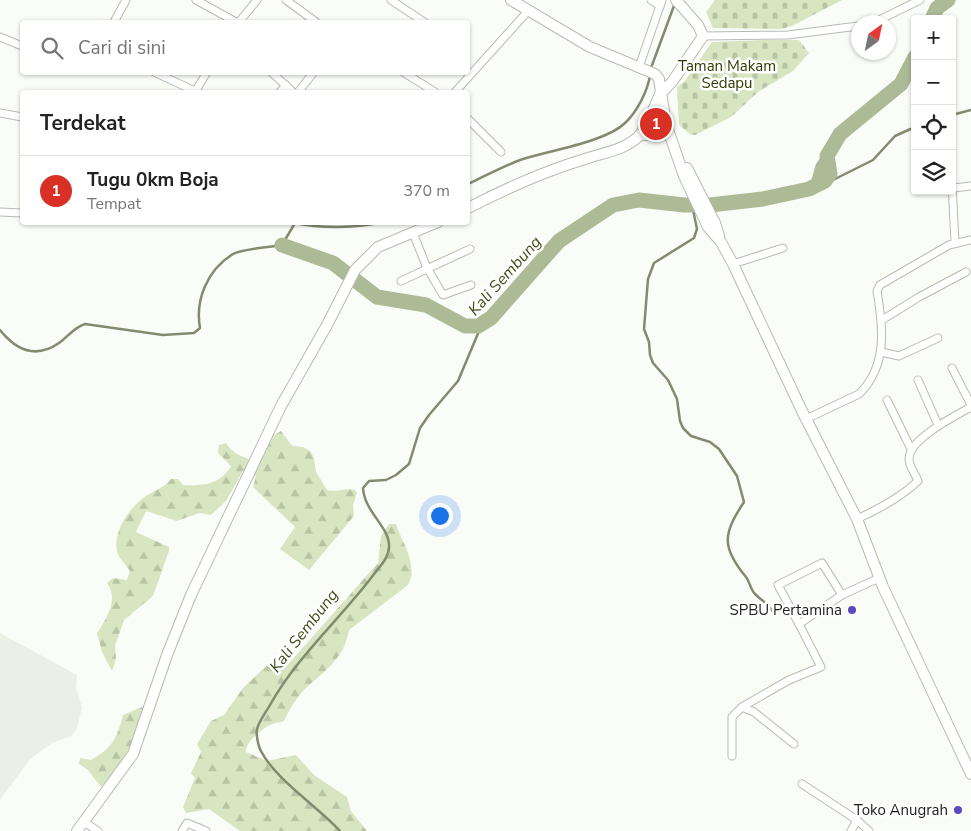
<!DOCTYPE html>
<html lang="id">
<meta charset="utf-8">
<style>
:root{--surface:#fff;--page:#f2f2f2;--text:#222;--muted:#767676;--line:#e0e0e0;--accent:#d93025}
body{margin:0;font-family:"Nunito Sans",sans-serif;background:var(--page);color:var(--text)}
.controls{position:absolute;right:15px;top:15px;display:grid;overflow:hidden;border-radius:5px;box-shadow:0 1px 4px #0004}
.controls button{width:45px;height:45px;display:grid;place-items:center;padding:0;border:0;border-bottom:1px solid var(--line);background:var(--surface);color:var(--text);font:25px sans-serif}
.compass{position:absolute;left:851px;top:15px;width:45px;height:45px;border-radius:50%;background:var(--surface);box-shadow:0 1px 4px #0004;rotate:33deg}
.you{position:absolute;left:439px;top:515px;width:18px;height:18px;margin:-12px;border:4px solid #fff;border-radius:50%;background:#1a73e8;box-shadow:0 0 0 8px #1a73e833}
.badge{display:grid;place-items:center;width:32px;height:32px;border-radius:50%;background:var(--accent);color:#fff;font-size:16px;font-weight:700}
.pin{position:absolute;translate:-50% -50%;border:2px solid #fff;box-shadow:0 1px 5px #0006}
.list{margin:0;padding:0;list-style:none}
h2{display:flex;justify-content:space-between;align-items:center;height:65px;margin:0;padding:0 20px;font-size:21px}
h2 small{font-size:16px;font-weight:400;color:var(--muted)}
.list li{display:grid;grid-template-columns:32px 1fr auto;gap:15px;align-items:center;box-sizing:border-box;height:70px;padding:0 20px;border-top:1px solid var(--line)}
.list b{display:block;font-size:19px;white-space:nowrap}
.list p{margin:0;font-size:16px;white-space:nowrap;color:var(--muted)}
.list em{font-size:16px;font-style:normal;color:var(--muted)}
.icon{flex:none;width:28px;height:28px;fill:none;stroke:currentColor;stroke-width:2;stroke-linecap:round;stroke-linejoin:round}
.map{position:relative;flex:none;width:971px;height:831px;overflow:hidden}
.search{position:absolute;background:var(--surface);box-shadow:0 1px 4px #0004;left:20px;top:20px;width:450px;height:55px;display:flex;align-items:center;gap:12px;box-sizing:border-box;padding:0 18px;border-radius:5px;color:var(--muted);font-size:19px}
.panel{position:absolute;background:var(--surface);box-shadow:0 1px 4px #0004;left:20px;top:90px;width:450px;height:135px;border-radius:5px}
.map>svg:first-child{display:block}
.built{fill:#ebefe5}
.forest{fill:url(#forest-firs)}
.cemetery{fill:url(#cemetery-stones)}
.lines{fill:none;stroke-linecap:round;stroke-linejoin:round}
.stream{stroke:#828b71;stroke-width:2.5}
.canal{stroke:#adba96;stroke-width:9}
.river{stroke:#adba96;stroke-width:15}
.street-casing{stroke:#b8bab6;stroke-width:9}
.secondary-casing{stroke:#b8bab6;stroke-width:12}
.primary-casing{stroke:#b8bab6;stroke-width:12}
.street{stroke:#fff;stroke-width:7}
.secondary{stroke:#fff;stroke-width:10}
.primary{stroke:#fff;stroke-width:10}
.poi-dot{fill:#5e47bf;stroke:#fff;stroke-width:2}
.labels{text-anchor:middle;dominant-baseline:central;stroke-width:5;stroke-linejoin:round;paint-order:stroke}
.park-label{font-size:15px;fill:#2f3d01;stroke:#fff}
.poi-label{font-size:15px;fill:#1d1e1c;stroke:#fff;text-anchor:end}
.water-label{font-size:16px;font-style:italic;fill:#3f4e17;stroke:#fff}
</style>
<div class="map">
<svg width="971" height="831" viewBox="0 0 971 831">
<defs>
<pattern id="forest-firs" width="22" height="20" patternUnits="userSpaceOnUse" patternTransform="scale(1.25)"><rect width="22" height="20" fill="#d8e5c1"/><path d="M5 1l3.5 6h-7zM16 11l3.5 6h-7z" fill="#b9c4a5"/></pattern>
<pattern id="cemetery-stones" width="16" height="16" patternUnits="userSpaceOnUse" patternTransform="scale(1.25)"><rect width="16" height="16" fill="#d8e5c1"/><path d="M2 7V4a2 2 0 0 1 4 0v3zM10 15v-3a2 2 0 0 1 4 0v3z" fill="#b9c4a5"/></pattern>
</defs>
<rect width="100%" height="100%" fill="#fafcf8"/>
<!-- built -->
<polygon class="built" points="0,633 77,675 76,687 82,708 76,730 71,736 52,743 30,759 0,800"/>
<!-- forest -->
<g class="forest">
<path d="M281 431 292 446 303 447 310 451 314 458 316 472 327 490C337 493 345 487 355 490L357 493 353 505 354 516 309 570 280 549 295 527 253 487 256 476 243 471 226 501 211 515 199 513 177 521 146 511 136 532 169 547V551L153 596 124 620 115 646 116 659 112 671 102 652 97 633C107 618 119 599 107 583L113 578 127 580 130 571C126 565 118 557 117 551 113 532 128 510 142 499 151 491 164 489 171 479H178L183 485C202 486 220 485 231 466L218 453 219 445 226 443C234 456 247 458 260 463L274 435Z"/>
<path d="M389 524H396C402 543 419 565 408 585L349 630C344 660 324 671 303 691 295 700 289 710 284 721 280 723 276 722 272 724 263 728 245 742 246 752L267 761 296 755 314 775 347 797 351 811 367 831H240L209 809 186 813 183 807 195 778 191 773 201 752 197 744 211 721 224 715 243 688 266 666 283 670 378 563 381 536Z"/>
<path d="M142 707 146 712C138 721 136 733 131 744 123 761 113 774 101 787L88 770 79 764 80 758 91 760C112 748 117 739 123 715Z"/>
</g>
<!-- cemetery -->
<g class="cemetery">
<polygon points="715,0 842,0 792,26 781,29 713,28 706,12"/>
<polygon points="765,40 799,40 809,53 793,71 758,92 731,117 695,135 691,135 679,125 677,87 684,82 712,42"/>
</g>
<g class="lines">
<!-- stream -->
<g class="stream">
<polyline points="651,68 675,3"/>
<polyline points="952,115 971,110"/>
<polyline points="825,181 829,182 873,160 895,136 915,127"/>
<path d="M468 184C485 176 502 167 520 160 547 151 606 142 625 123 637 112 647 92 650 76"/>
<path d="M692 205 697 229 694 238 654 263 648 279 644 329 649 342 650 355 653 363 668 380 677 399 680 421 683 428 691 436 710 442 719 449 737 476 744 502C723 534 721 547 746 577 750 582 750 589 755 594 763 602 770 604 775 616"/>
<path d="M0 330C16 350 36 359 59 343 69 336 73 328 85 324L163 335 194 333 200 328C195 300 207 270 233 254 242 249 270 247 282 245L295 223C322 229 357 228 384 222"/>
<path d="M340 831C317 806 275 779 261 751 258 746 256 734 257 729 259 721 266 712 270 705 297 657 338 621 371 578 378 568 390 558 389 545 389 527 364 511 363 488L369 481 386 480 396 475 409 464 420 428 429 415 458 381 482 324"/>
</g>
<!-- canal -->
<polyline class="canal" points="815,184 820,166 827,156"/>
<!-- river -->
<g class="river">
<polyline points="932,19 937,8 948,0"/>
<polyline points="282,245 333,263 377,297 426,305 465,326 478,326 491,318 559,241 613,205 639,200 684,205 710,205 763,199 809,189 825,181 830,174 827,156 840,134 901,84 915,57"/>
</g>
<!-- street casing -->
<g class="street-casing">
<g id="street">
<polyline points="196,0 236,22"/>
<polyline points="286,0 316,22"/>
<polyline points="391,0 424,22"/>
<polyline points="651,0 660,6"/>
<polyline points="114,22 126,0"/>
<polyline points="239,22 257,0"/>
<polyline points="875,22 920,0"/>
<polyline points="703,36 788,35 858,26"/>
<polyline points="0,37 22,46"/>
<polyline points="639,67 662,0"/>
<polyline points="154,72 197,92"/>
<polyline points="271,72 293,92"/>
<polyline points="403,72 435,92"/>
<polyline points="195,92 207,72"/>
<polyline points="280,92 286,85"/>
<polyline points="298,92 314,72"/>
<polyline points="455,92 528,11"/>
<polyline points="0,113 22,117"/>
<polyline points="468,119 501,152"/>
<polyline points="952,184 955,242"/>
<polyline points="953,188 971,186"/>
<polyline points="0,212 22,213"/>
<polyline points="413,233 427,268 443,295 471,285"/>
<polyline points="733,264 783,248"/>
<polyline points="401,281 470,249"/>
<polyline points="882,320 919,297 966,272"/>
<polyline points="881,352 899,356 938,338"/>
<polyline points="952,368 971,405"/>
<polyline points="918,380 938,425"/>
<polyline points="887,400 911,449"/>
<path d="M806 419 859 394C888 366 883 326 877 291L880 285 949 245 971 240"/>
<path d="M857 519C879 509 900 498 918 481 915 473 909 467 909 459 909 439 955 416 971 407"/>
<polyline points="799,624 778,585 822,563 842,595"/>
<polyline points="794,744 754,712 742,707 789,680 821,667 799,624 842,595 879,578"/>
<polyline points="732,756 732,717 742,707"/>
<polyline points="802,784 857,820 851,831"/>
<polyline points="857,820 869,831"/>
<polyline points="84,822 98,831"/>
<polyline points="182,831 187,823 206,831"/>
</g>
</g>
<!-- secondary casing -->
<g class="secondary-casing">
<g id="secondary">
<polyline points="640,135 648,122 660,94 672,82 703,36 698,25 676,0"/>
<path d="M468 208C505 189 545 171 585 159 605 152 624 151 640 135L668 134"/>
<polyline points="77,831 133,754 167,655 191,595 281,406 327,325 355,270 378,247 438,222"/>
</g>
</g>
<!-- primary casing -->
<g class="primary-casing">
<g id="primary">
<polyline points="511,0 590,47 655,74 659,79 666,124 684,176 708,227 721,242 733,264 802,411 857,519 883,587 971,774"/>
<polyline points="687,168 715,223 719,236"/>
</g>
</g>
<!-- street -->
<use href="#street" class="street"/>
<!-- secondary -->
<use href="#secondary" class="secondary"/>
<!-- primary -->
<use href="#primary" class="primary"/>
</g>
<!-- markers -->
<g class="poi-dot">
<circle cx="852" cy="610" r="5"/>
<circle cx="958" cy="810" r="5"/>
</g>
<g class="labels">
<!-- park labels -->
<g class="park-label">
<text x="727" y="66">Taman Makam<tspan x="727" dy="17">Sedapu</tspan></text>
</g>
<!-- poi labels -->
<g class="poi-label">
<text x="842" y="610">SPBU Pertamina</text>
<text x="948" y="810">Toko Anugrah</text>
</g>
<!-- water labels -->
<g class="water-label">
<text transform="translate(505 276) rotate(-48)">Kali Sembung</text>
<text transform="translate(304 631) rotate(-52)">Kali Sembung</text>
</g>
</g>
</svg>
<div class="controls">
<button>+</button>
<button>−</button>
<button><svg class="icon" aria-label="locate" viewBox="0 0 24 24"><circle cx="12" cy="12" r="6"/><path d="M12 2v4M12 18v4M2 12h4M18 12h4"/></svg></button>
<button><svg class="icon" aria-label="layers" viewBox="0 0 24 24"><path d="M12 4l9 5-9 5-9-5zM3 14l9 5 9-5"/></svg></button>
</div>
<svg class="compass" viewBox="-18 -18 36 36"><path d="M0-13l5 13h-10z" fill="#e53935"/><path d="M0 13l5-13h-10z" fill="#767676"/></svg>
<div class="you"></div>
<div class="pin badge" style="left:656px;top:124px">1</div>
<div class="search"><svg class="icon" aria-label="search" viewBox="0 0 24 24"><circle cx="10" cy="10" r="6"/><path d="M15 15l6 6"/></svg>Cari di sini</div>
<section class="panel">
<h2>Terdekat<small></small></h2>
<ul class="list">
<li><span class="badge">1</span><div><b>Tugu 0km Boja</b><p>Tempat</p></div><em>370 m</em></li>
</ul>
</section>
</div>
